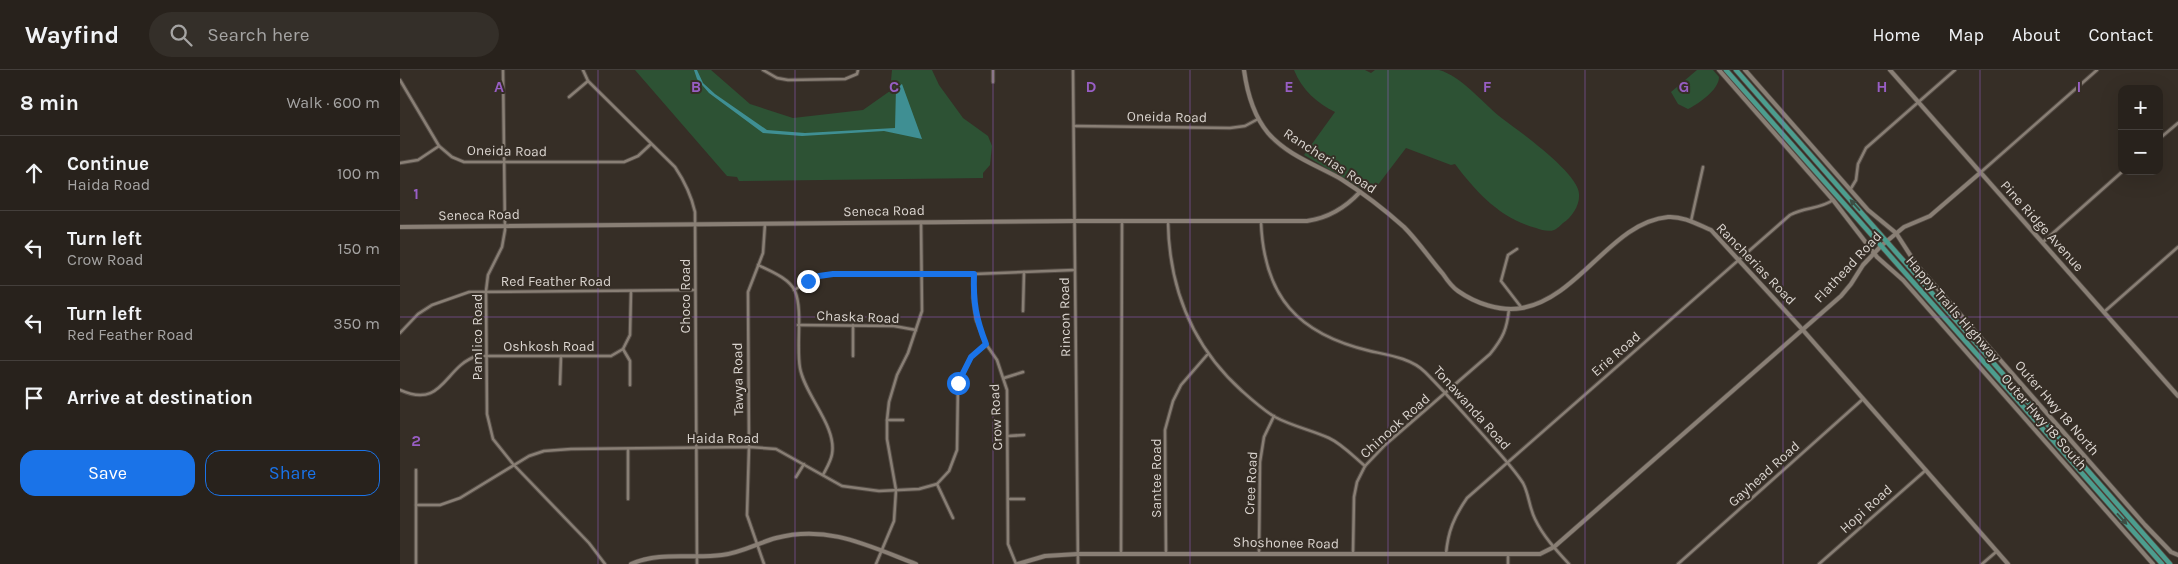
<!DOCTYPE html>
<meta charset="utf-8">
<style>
:root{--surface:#28221c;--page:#342f29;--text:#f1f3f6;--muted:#a5a4a3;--line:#443f3b;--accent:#1a73e8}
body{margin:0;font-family:Karla,sans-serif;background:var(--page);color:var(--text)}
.controls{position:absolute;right:15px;top:15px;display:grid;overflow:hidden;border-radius:10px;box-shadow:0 5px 20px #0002}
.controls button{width:45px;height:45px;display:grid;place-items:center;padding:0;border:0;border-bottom:1px solid var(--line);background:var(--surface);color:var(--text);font:25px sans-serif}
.stop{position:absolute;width:15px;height:15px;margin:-11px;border:4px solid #1a73e8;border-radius:50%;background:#fff}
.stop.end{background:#1a73e8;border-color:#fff;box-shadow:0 1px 5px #0008}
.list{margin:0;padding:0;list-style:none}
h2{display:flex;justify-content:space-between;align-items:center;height:65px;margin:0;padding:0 20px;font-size:21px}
h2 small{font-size:16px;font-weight:400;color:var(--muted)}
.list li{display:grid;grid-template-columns:32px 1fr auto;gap:15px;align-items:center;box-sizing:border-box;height:75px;padding:0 20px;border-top:1px solid var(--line)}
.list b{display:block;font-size:19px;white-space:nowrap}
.list p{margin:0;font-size:16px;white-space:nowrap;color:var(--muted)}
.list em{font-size:16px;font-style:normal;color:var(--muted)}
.actions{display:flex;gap:10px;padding:15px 20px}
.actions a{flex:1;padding:11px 0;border:1px solid var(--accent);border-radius:15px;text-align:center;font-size:18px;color:var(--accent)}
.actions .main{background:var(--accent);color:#fff}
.icon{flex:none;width:28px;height:28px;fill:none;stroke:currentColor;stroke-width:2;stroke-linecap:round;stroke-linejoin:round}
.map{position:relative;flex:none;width:1778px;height:494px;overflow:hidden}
header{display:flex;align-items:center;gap:30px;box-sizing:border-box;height:70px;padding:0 25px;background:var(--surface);border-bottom:1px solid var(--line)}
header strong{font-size:24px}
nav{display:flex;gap:28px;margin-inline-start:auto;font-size:18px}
.search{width:350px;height:45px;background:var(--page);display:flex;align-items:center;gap:12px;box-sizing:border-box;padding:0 18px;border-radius:28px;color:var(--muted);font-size:19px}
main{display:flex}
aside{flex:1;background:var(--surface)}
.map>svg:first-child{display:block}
.green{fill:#2d5234}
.water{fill:#3f8f93}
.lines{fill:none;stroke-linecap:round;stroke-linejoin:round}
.street-casing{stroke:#534b44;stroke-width:4.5}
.secondary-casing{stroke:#534b44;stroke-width:5.5}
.primary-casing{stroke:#534b44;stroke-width:6}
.street{stroke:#897f75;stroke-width:2.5}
.secondary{stroke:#897f75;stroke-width:4}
.primary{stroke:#4c9d8e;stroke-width:4.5}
.oneway{fill:#3d4f45}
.route{stroke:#1a73e8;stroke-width:6}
.grid{fill:none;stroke:#985ec4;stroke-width:1;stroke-opacity:0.55}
.labels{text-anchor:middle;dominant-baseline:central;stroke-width:4;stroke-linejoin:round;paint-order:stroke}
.street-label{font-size:14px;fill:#dad4cf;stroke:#362e26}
.grid-label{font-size:16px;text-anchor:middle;font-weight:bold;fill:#985ec4;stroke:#362e26;stroke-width:4;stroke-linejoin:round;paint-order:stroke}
</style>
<header>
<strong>Wayfind</strong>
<div class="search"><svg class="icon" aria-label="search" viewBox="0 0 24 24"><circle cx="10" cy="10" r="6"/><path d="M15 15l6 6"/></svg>Search here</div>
<nav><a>Home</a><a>Map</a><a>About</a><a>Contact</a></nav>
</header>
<main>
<aside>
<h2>8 min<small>Walk · 600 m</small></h2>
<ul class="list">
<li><svg class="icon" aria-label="ahead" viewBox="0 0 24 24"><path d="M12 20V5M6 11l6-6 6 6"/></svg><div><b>Continue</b><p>Haida Road</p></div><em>100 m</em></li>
<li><svg class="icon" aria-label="left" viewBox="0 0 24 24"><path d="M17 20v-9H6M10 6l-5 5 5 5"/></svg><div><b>Turn left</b><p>Crow Road</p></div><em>150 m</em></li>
<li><svg class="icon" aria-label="left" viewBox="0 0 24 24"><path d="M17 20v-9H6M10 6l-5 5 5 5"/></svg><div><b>Turn left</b><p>Red Feather Road</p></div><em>350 m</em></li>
<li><svg class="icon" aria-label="arrive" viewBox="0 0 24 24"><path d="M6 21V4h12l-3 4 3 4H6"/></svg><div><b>Arrive at destination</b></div></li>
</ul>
<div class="actions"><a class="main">Save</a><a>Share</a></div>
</aside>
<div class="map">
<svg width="1778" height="494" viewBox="0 0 1778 494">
<rect width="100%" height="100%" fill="#362e26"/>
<!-- green -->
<g class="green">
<polygon points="235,0 311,0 350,34 393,48 463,40 490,21 492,0 532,0 539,15 563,48 588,66 592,76 590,95 583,103 583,108 339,111 337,107 327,106"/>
<path d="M894 0H965L971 3 975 0C990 0 1027 0 1039 0 1061 6 1082 32 1099 46 1116 59 1179 103 1179 124 1180 135 1172 147 1163 153 1161 155 1157 159 1154 160 1149 162 1141 160 1136 158 1101 149 1076 122 1055 94L1051 95 1006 78 971 124 904 85 935 42C917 33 902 20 894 0Z"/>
<path d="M1297 0H1313L1319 7C1319 20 1298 34 1288 39L1278 34 1271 22Z"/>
</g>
<!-- water -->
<polygon class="water" points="294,0 297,0 303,13 315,24 367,60 405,63 495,58 496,18 502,14 522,69 484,61 402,66 363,63 309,23 297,9"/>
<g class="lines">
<!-- street casing -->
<g class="street-casing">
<g id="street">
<polyline points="103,0 105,160 102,177 88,205 86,221 87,344 93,369 113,394 189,473 205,494"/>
<path d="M183 0 188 11 275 97C285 112 291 124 295 142L297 494"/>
<polyline points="363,0 377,8 388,10 445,9 457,4 458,0"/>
<polyline points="593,0 593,12"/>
<polyline points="673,0 678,494"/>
<polyline points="0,10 39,76 52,87 64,92 224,92 238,86 251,74"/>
<polyline points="169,27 188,11"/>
<polyline points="674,56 830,58 845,56 858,49"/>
<polyline points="1759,69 1778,53"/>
<polyline points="0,93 18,90 39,76"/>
<polyline points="1581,102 1697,0"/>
<polyline points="1450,120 1456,110 1458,94 1466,78 1555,0"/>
<path d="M768 151C769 218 791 275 842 321 852 330 863 340 875 347 892 356 911 360 929 368 942 374 954 387 965 396"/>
<polyline points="1291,151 1303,97"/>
<path d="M861 152C864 227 898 264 970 281 988 285 1011 288 1025 302 1046 323 1065 345 1084 366 1097 381 1112 396 1123 413 1129 424 1129 437 1135 449 1143 466 1156 480 1169 494"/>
<polyline points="1643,172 1723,101"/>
<polyline points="1117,179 1108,185 1101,211 1121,237"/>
<path d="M358 195C370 201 389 208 395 221 403 240 396 276 400 298 405 326 437 356 432 384 431 391 426 399 423 405"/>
<polyline points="574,204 573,228 576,250 586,274 597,290 607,320 608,474 616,494"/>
<polyline points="394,220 419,206 433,204 574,204 674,200"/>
<polyline points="623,241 624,202"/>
<polyline points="1704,242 1778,177"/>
<polyline points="398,255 494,256 516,260"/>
<polyline points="0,263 18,244 32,235 69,222 295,220"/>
<polyline points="223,279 230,291 230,315"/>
<polyline points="453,286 453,255"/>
<polyline points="604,308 623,302"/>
<polyline points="160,314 161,286"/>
<path d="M0 320C44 340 44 296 77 286H211L223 279 230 265 231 221"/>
<polyline points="487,350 503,350"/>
<polyline points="608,366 624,365"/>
<polyline points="396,407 404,394"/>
<polyline points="537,414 553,448"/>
<polyline points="228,429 228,379"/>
<polyline points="608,429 624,429"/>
<polyline points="16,435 40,435 60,428 129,386 144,381 171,379 349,377 376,379 442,416 479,421 519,419 537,414 549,401 557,380 558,313 571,287 586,274"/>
<path d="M953 483 954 427 957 412 965 396 985 375 1090 284C1103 268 1107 259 1109 239"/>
<polyline points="721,484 722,151"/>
<polyline points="766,484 765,360 773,331 781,315 807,285"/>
<polyline points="859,484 860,392 864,367 874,346"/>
<path d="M1046 484C1048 461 1054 447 1067 428L1390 145C1404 137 1421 139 1433 130"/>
<polyline points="16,494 16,400"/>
<polyline points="364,494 347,445 349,377 348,222 363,183 365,154"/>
<polyline points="476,494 494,451 496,420 487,369 487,350 489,332 497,305 508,283 522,241 521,152"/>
<polyline points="1108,494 1108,486"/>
<polyline points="1278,494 1463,329"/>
<polyline points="1419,494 1526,400"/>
<polyline points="1582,494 1596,482"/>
</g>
</g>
<!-- secondary casing -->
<g class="secondary-casing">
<g id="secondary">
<path d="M844 0C847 22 853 45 868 63 887 85 916 95 941 109 963 123 985 140 1004 157 1018 171 1030 189 1043 204 1047 210 1052 217 1058 221 1075 233 1100 242 1122 238 1179 228 1212 152 1268 147 1283 146 1297 154 1311 160L1402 259 1608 494"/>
<polyline points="1319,0 1433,130 1477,187 1503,210 1753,494"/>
<polyline points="1345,0 1468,140 1496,163 1516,194 1745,455 1771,482 1778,485"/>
<polyline points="1490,0 1778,326"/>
<path d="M0 157 674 151H907C929 148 945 138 960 122"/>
<path d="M231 494C260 481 291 489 322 485 341 483 358 473 376 468 427 454 469 476 516 494"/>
<polyline points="618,494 645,486 678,484 1140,484 1154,477 1441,226 1451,214 1463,195 1481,176 1504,157 1530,146 1580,103"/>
</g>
</g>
<!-- primary casing -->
<g class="primary-casing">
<g id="primary">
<polyline points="1326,0 1762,494"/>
<polyline points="1336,0 1770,494"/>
</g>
</g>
<!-- street -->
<use href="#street" class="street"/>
<!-- secondary -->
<use href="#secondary" class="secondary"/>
<!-- primary -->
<use href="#primary" class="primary"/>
</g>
<!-- one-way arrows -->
<defs><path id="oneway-solid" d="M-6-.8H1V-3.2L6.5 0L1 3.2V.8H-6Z" transform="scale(1.25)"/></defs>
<g class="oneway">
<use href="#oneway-solid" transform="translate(1455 135) rotate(-132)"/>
<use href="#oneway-solid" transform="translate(1722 449) rotate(48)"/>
</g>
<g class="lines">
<!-- route -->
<path class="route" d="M408 211 419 206 433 204H574C573 232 576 249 586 274L571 287 558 313"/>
</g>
<!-- grid -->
<path class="grid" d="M198 0V494M395 0V494M593 0V494M790 0V494M988 0V494M1185 0V494M1383 0V494M1580 0V494M0 247H1778"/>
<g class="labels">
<!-- street labels -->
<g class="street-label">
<text transform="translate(767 47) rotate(1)">Oneida Road</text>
<text transform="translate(107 81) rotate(1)">Oneida Road</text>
<text transform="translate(930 91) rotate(33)">Rancherias Road</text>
<text transform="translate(484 141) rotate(-1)">Seneca Road</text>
<text transform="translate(79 145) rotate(-1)">Seneca Road</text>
<text transform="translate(1642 156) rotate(48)">Pine Ridge Avenue</text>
<text transform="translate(1356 194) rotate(46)">Rancherias Road</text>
<text transform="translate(1448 197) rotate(-47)">Flathead Road</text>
<text x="156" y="211">Red Feather Road</text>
<text transform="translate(285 226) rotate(-90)">Choco Road</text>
<text transform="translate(1553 239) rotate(49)">Happy Trails Highway</text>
<text transform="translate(458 247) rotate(2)">Chaska Road</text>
<text transform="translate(665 247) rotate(-91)">Rincon Road</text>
<text transform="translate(77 267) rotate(-90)">Pamlico Road</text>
<text x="149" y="276">Oshkosh Road</text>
<text transform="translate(1216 284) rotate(-41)">Erie Road</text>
<text transform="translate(338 309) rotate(-91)">Tawya Road</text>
<text transform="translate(1072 338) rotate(48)">Tonawanda Road</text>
<text transform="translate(1657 338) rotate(49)">Outer Hwy 18 North</text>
<text transform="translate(596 347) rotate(-93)">Crow Road</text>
<text transform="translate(1644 352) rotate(49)">Outer Hwy 18 South</text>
<text transform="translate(995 356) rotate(-42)">Chinook Road</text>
<text x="323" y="368">Haida Road</text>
<text transform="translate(1364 404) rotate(-42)">Gayhead Road</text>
<text transform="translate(756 408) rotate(-90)">Santee Road</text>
<text transform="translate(851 413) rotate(-87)">Cree Road</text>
<text transform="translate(1466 439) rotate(-42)">Hopi Road</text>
<text transform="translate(886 473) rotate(1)">Shoshonee Road</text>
</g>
</g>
<g class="grid-label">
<text x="99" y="22">A</text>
<text x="296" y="22">B</text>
<text x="494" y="22">C</text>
<text x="691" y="22">D</text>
<text x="889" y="22">E</text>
<text x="1087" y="22">F</text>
<text x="1284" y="22">G</text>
<text x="1482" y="22">H</text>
<text x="1679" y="22">I</text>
<text x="16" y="129">1</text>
<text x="16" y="376">2</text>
</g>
</svg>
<div class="controls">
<button>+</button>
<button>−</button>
</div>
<div class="stop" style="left:558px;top:313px"></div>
<div class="stop end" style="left:408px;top:211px"></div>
</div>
</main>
